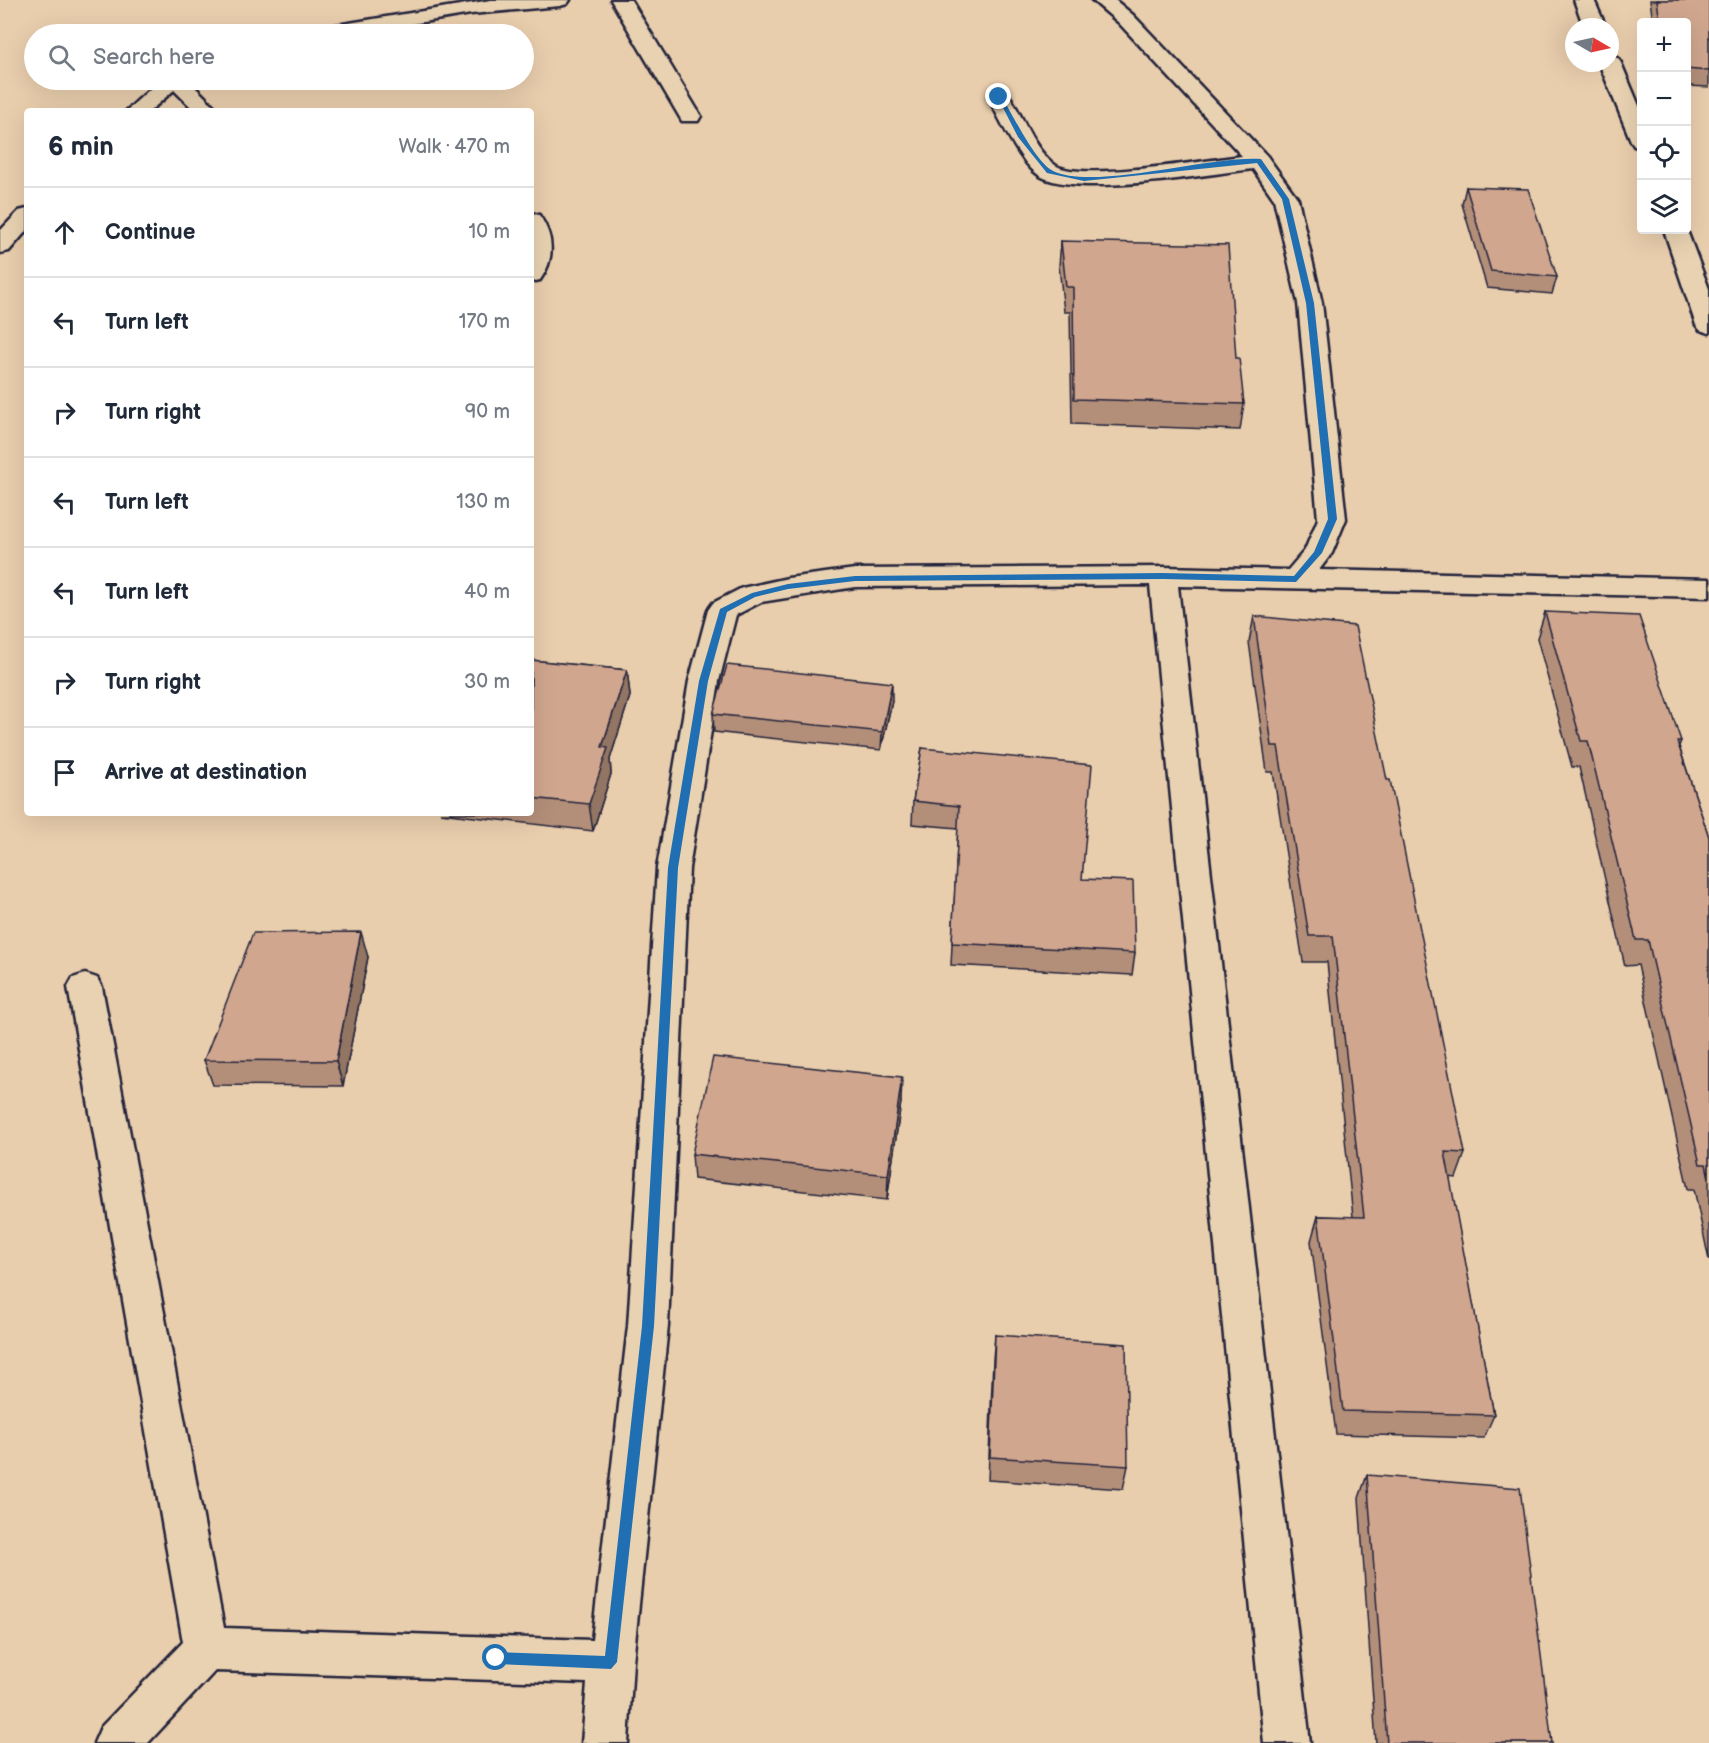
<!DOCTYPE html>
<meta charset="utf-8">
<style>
:root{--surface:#fff;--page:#f6f6f7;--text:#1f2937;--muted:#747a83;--line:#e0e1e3}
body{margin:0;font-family:"Balsamiq Sans",sans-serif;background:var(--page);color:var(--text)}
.controls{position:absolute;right:18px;top:18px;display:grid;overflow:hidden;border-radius:6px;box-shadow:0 6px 24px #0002}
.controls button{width:54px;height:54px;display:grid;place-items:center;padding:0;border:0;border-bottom:2px solid var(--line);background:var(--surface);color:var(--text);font:30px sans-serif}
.compass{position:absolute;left:1565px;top:18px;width:54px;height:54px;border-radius:50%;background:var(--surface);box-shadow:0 6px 24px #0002;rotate:99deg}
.stop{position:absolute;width:18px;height:18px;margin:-14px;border:4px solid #1f6fb2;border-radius:50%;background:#fff}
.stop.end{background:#1f6fb2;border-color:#fff;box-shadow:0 2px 6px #0008}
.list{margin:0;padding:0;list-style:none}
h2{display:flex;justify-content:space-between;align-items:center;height:78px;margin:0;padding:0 24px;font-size:26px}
h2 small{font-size:20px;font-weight:400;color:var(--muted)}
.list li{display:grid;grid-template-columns:39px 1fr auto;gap:18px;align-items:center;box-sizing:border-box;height:90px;padding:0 24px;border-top:2px solid var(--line)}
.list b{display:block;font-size:22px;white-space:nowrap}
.list em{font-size:20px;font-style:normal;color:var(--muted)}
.icon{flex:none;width:33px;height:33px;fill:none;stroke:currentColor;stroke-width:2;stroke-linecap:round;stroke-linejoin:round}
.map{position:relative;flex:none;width:1709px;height:1743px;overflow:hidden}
.search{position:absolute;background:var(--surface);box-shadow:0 6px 24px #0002;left:24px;top:24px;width:510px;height:66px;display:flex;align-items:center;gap:15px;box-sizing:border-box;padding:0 21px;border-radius:33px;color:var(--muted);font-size:22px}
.panel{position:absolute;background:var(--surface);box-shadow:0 6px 24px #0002;left:24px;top:108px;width:510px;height:708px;border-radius:6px}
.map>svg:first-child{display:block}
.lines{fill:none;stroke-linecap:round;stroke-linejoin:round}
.minor-casing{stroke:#22223b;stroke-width:5}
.minor{fill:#e8d2b1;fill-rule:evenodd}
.wall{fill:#b38f7a;stroke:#22223b;stroke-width:1.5}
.shaded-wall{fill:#927463;stroke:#22223b;stroke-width:1.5}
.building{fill:#d0a68e;stroke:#22223b;stroke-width:1.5}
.route{fill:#1f6fb2}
</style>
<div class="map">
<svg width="1709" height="1743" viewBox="0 0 1709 1743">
<rect width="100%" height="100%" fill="#e9cead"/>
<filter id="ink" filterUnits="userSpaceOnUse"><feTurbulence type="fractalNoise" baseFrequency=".0167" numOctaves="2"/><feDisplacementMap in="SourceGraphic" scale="12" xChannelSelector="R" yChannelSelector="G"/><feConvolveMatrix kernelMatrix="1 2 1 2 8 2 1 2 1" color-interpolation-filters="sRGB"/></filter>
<g filter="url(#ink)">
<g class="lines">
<!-- minor casing -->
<g class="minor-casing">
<g id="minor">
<polygon points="491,0 570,0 567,4 560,6 471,14 352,34 307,34 311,30 318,28"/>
<polygon points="611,0 631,0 701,116 698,121 682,121"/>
<path d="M1092 0H1115L1133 15 1267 156 1298 199 1322 303 1346 519 1332 553 1319 570 1709 579V597L1178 586 1310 1743H1264L1150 585 855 587 761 602 736 615 719 681 689 868 668 1326 633 1662 628 1743H582L587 1683 215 1671 148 1743H94L101 1727 183 1642 68 987 73 978 85 974 97 978 102 987 224 1628 592 1640 628 1326 657 868 689 681 708 610 713 603 742 588 788 578 855 569 1163 567 1288 570 1305 550 1318 519 1298 303 1274 199 1253 169C1206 174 1082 197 1042 177 1021 167 999 117 988 97L991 92H1007C1023 115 1032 148 1055 165 1078 182 1209 160 1242 156L1119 23Z"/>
<polygon points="1574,0 1594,0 1606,27 1584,27"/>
<polygon points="1610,57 1618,58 1621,63 1642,113 1642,148 1634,146 1631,141 1599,63 1610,63"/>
<polygon points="160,80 188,80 219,111 195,111 174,90 150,111 126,111"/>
<polygon points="27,209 27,230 9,251 0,253 0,231 19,211"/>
<path d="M531 213 539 215C554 236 555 259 540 280L531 282Z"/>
<polygon points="1686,228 1709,289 1709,333 1700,330 1696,325 1664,230"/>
</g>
</g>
<!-- minor -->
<use href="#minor" class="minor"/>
</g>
<!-- wall -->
<g class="wall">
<polygon points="1650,0 1709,0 1709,87 1686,86 1686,22 1653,22"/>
<polygon points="1466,187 1557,277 1552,294 1487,288 1462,204"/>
<polygon points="1061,241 1236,358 1244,404 1240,430 1072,424 1070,312 1064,312 1059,266"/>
<polygon points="1545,612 1681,741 1679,746 1709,837 1709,1260 1694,1189 1688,1189 1638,965 1625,966 1579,767 1572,767 1537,638"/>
<polygon points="1254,616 1465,1153 1456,1178 1449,1177 1494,1415 1484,1438 1336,1434 1311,1241 1318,1216 1353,1217 1327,962 1303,962 1273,772 1267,772 1249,642"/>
<polygon points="531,660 627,670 630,696 610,759 611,774 593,831 440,813 531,813"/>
<polygon points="892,701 881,750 714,732 713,714"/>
<polygon points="922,748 1082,879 1135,953 1132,975 951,965 958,828 912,824 913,801"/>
<polygon points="368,957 343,1086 213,1085 204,1060"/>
<polygon points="901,1102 887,1200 694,1179 692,1154"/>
<polygon points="995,1335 1128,1466 1123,1489 988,1480 993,1359"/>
<polygon points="1367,1475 1552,1743 1376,1743 1359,1498"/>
</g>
<!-- shaded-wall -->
<g class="shaded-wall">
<polygon points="627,670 630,696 610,759 611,774 593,831 589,804 602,747"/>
<polygon points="892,683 892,701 881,750 882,732"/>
<polygon points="361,932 368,957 343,1086 336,1061"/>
<polygon points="902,1077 901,1102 887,1200 888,1175"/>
</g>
<!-- building -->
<g class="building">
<polygon points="1657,0 1709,0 1709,71 1686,69 1686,22 1660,22"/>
<polygon points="1466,187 1528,189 1557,277 1491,271"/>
<polygon points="1061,241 1228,245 1236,358 1239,358 1244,404 1074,399 1073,287 1066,287"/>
<polygon points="1545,612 1639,616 1681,741 1677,741 1709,837 1709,1178 1706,1164 1700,1164 1648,940 1636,940 1588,741 1581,741"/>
<polygon points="1254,616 1355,626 1387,780 1390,780 1465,1153 1445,1152 1494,1415 1343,1411 1318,1216 1364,1217 1333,936 1309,936 1278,746 1272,746"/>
<polygon points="531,660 627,670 602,747 608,748 589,804 531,798"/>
<polygon points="727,665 892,683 882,732 713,714"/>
<polygon points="922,748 1092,765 1082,879 1133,881 1135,953 952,943 959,806 913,801"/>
<polygon points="361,932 336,1061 204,1060 253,933"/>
<polygon points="713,1057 902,1077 888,1175 692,1154"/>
<polygon points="995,1335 1126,1344 1128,1466 990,1457"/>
<polygon points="1367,1475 1520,1488 1552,1743 1387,1743"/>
</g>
</g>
<!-- route -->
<path class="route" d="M997 96H1001C1012 113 1035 162 1053 171 1094 191 1211 155 1261 159L1289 199 1314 303 1337 519 1322 553 1296 582 1163 579 855 581 788 589 755 597 727 612 708 681 678 868 654 1326 617 1662 611 1669 496 1664 489 1658 496 1652 605 1656 642 1326 668 868 699 681 720 609 752 593 788 584 855 576 1163 573 1294 576 1314 552 1328 519 1306 303 1282 199 1257 163 1084 181 1047 173 1018 137Z"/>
</svg>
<div class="controls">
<button>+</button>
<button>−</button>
<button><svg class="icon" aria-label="locate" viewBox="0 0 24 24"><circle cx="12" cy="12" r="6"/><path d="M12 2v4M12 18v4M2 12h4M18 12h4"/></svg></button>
<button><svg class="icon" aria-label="layers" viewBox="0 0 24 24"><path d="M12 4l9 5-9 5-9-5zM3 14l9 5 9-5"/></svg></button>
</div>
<svg class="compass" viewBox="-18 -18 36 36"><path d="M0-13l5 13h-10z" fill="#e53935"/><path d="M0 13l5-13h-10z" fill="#747a83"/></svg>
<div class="stop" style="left:496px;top:1658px"></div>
<div class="stop end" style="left:999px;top:97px"></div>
<div class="search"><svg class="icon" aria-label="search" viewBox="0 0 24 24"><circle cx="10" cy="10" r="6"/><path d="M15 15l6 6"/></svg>Search here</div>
<section class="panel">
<h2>6 min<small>Walk · 470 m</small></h2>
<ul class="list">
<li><svg class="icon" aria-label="ahead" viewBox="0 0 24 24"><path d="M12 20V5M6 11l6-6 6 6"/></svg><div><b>Continue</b></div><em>10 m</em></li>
<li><svg class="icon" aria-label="left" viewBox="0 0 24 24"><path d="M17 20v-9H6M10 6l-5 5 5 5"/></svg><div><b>Turn left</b></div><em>170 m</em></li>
<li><svg class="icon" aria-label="right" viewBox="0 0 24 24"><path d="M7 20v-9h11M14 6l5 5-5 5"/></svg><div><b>Turn right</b></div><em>90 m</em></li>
<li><svg class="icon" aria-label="left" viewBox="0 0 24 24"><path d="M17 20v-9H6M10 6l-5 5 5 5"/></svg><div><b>Turn left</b></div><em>130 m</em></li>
<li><svg class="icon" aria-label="left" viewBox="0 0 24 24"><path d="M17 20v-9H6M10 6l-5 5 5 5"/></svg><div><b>Turn left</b></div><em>40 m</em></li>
<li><svg class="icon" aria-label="right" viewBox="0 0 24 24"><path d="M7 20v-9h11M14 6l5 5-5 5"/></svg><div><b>Turn right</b></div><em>30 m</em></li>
<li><svg class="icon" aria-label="arrive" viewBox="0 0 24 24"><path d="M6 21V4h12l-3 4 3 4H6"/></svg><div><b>Arrive at destination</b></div></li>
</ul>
</section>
</div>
